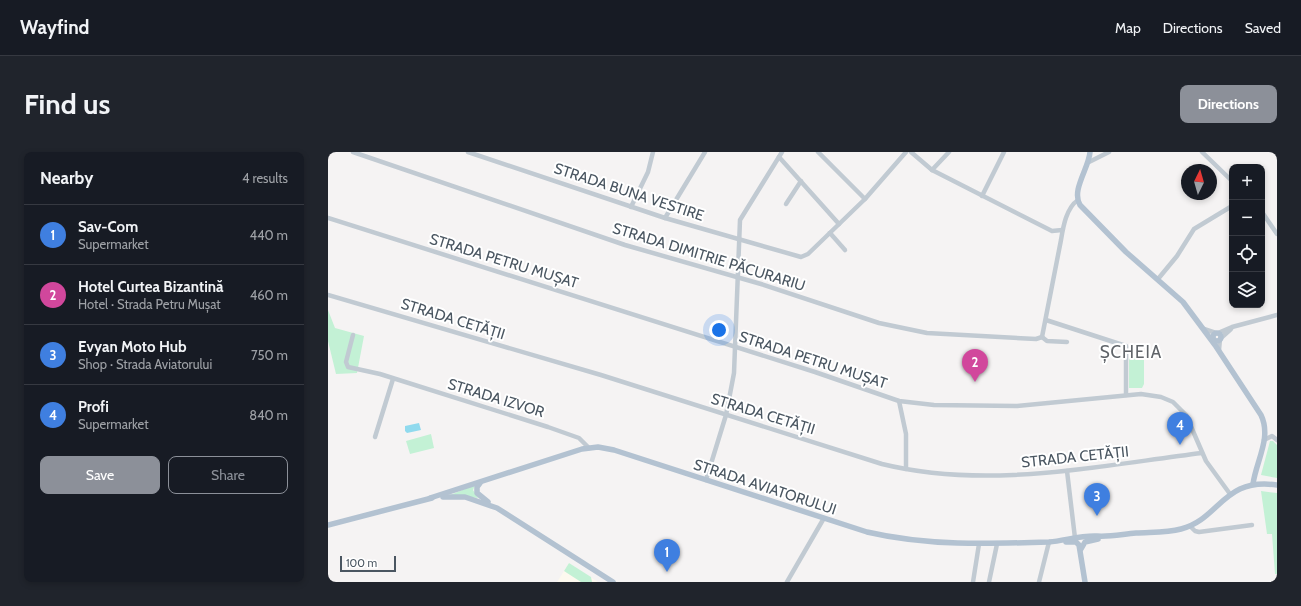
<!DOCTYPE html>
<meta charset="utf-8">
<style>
:root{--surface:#171b24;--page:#20242c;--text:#f1f3f6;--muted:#9ea1a6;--line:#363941;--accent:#8c9099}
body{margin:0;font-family:Cabin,sans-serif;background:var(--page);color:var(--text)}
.controls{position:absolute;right:12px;top:12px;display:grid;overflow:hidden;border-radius:8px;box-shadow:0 2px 6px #0003}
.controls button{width:36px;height:36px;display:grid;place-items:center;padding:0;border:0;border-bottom:1px solid var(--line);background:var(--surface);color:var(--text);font:20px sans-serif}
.compass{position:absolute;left:853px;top:12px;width:36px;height:36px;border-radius:50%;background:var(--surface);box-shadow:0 2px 6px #0003;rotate:5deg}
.scale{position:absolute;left:12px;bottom:10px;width:56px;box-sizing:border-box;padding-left:4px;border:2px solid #4a5661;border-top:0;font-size:11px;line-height:14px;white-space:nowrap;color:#4a5661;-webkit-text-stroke:3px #fff;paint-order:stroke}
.you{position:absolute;left:391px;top:178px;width:14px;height:14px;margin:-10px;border:3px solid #fff;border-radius:50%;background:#1a73e8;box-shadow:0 0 0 6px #1a73e833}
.badge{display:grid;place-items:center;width:26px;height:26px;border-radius:50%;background:var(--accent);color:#fff;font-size:13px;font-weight:700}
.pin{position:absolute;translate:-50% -33px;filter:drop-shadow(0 1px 2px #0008)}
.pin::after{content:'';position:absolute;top:21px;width:14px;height:12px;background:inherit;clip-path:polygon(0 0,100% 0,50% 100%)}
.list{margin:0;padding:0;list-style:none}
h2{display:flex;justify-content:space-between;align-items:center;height:52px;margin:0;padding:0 16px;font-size:17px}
h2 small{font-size:13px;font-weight:400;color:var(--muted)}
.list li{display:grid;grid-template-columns:26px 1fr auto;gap:12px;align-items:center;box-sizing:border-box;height:60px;padding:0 16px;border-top:1px solid var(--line)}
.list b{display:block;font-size:15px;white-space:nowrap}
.list p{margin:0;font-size:13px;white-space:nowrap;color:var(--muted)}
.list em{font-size:13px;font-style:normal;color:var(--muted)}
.actions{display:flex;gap:8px;padding:12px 16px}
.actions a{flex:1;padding:9px 0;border:1px solid var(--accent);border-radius:8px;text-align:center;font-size:14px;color:var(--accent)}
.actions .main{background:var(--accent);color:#fff}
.icon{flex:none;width:22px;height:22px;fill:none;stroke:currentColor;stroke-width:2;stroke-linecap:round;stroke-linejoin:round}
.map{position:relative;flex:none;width:949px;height:430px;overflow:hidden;border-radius:8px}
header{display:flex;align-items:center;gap:24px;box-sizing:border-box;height:56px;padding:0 20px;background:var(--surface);border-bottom:1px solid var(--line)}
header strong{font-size:19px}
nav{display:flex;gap:22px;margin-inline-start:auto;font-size:14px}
.intro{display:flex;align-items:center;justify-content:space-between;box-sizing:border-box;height:96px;padding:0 24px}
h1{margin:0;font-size:28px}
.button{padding:10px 18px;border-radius:8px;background:var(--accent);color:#fff;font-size:14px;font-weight:700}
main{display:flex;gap:24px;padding:0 24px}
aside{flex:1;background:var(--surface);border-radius:8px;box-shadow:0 2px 6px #0003}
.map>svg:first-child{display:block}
.commercial{fill:#fdf9ef}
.green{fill:#c3f1d5}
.water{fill:#90daee}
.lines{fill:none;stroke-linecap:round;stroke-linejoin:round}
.minor{stroke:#c1cad2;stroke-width:4.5}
.major{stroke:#b3c2d1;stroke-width:5.5}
.labels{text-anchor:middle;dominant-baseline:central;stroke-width:4;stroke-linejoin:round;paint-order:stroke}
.street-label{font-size:15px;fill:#4a5661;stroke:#fff}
.quarter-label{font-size:17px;letter-spacing:1px;fill:#5f6368;stroke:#fff}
</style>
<header>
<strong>Wayfind</strong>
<nav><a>Map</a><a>Directions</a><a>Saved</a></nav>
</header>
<div class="intro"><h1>Find us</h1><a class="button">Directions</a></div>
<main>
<aside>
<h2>Nearby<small>4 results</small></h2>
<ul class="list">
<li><span class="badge" style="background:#3f7fe0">1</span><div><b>Sav-Com</b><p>Supermarket</p></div><em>440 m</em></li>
<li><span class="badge" style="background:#d1479c">2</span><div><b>Hotel Curtea Bizantină</b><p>Hotel · Strada Petru Mușat</p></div><em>460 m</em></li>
<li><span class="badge" style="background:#3f7fe0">3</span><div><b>Evyan Moto Hub</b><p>Shop · Strada Aviatorului</p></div><em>750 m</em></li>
<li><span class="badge" style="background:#3f7fe0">4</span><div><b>Profi</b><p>Supermarket</p></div><em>840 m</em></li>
</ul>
<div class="actions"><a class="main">Save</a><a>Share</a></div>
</aside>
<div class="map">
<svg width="949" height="430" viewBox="0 0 949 430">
<rect width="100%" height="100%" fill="#f5f3f3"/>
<!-- commercial -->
<polygon class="commercial" points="241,411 270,430 229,430"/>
<!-- green -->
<g class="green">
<polygon points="0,158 7,176 36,184 29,221 8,222 0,189"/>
<polygon points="801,205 814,205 816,207 816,232 814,236 801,236"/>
<polygon points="103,282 106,296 82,302 78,289"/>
<polygon points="942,289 945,289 949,293 949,326 933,323"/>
<polygon points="147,333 145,338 150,346 122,343"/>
<polygon points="933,339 949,341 949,422 947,422 944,382 939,382"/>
<polygon points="241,411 263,425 264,430 253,430 236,419"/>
</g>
<!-- water -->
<polygon class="water" points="91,271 93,278 79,281 77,279 77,274"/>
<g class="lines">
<!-- minor -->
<g class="minor">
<polyline points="25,0 297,93 433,132 551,171 599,181 708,187 714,185"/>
<polyline points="140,0 337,66 473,105 480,102 537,47 578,0"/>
<polyline points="490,0 537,47"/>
<polyline points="583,0 604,18 724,79 734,78"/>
<polyline points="874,0 904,29"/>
<polyline points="451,5 511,72"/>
<polyline points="761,10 781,0"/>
<polyline points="604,18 621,0"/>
<polyline points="654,44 676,0"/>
<polyline points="458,52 473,29"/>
<polyline points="303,55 320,20 325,0"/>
<polyline points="934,60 949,82"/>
<polyline points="0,66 487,220 571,249 606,253 689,254 813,242 833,245 845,250 858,263 878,309 902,342"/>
<polyline points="337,66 377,0"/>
<polyline points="502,81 517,98"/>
<polyline points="830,127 849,104 866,77 904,54"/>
<path d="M0 143 273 223 554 312C660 338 768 314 874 301"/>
<polyline points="718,168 798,194 798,243"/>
<polyline points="876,177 888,181"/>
<polyline points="890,181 904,175 949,163"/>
<polyline points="25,183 18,210 20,215 52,222 220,275 251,286 261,296"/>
<path d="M714 185 733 88C735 76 738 56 750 48"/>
<polyline points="714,185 719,189 739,190"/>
<polyline points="893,186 903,177"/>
<polyline points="891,198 892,187"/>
<polyline points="571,249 578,282 578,317"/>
<polyline points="47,285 65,227"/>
<polyline points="936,288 944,284 949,288"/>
<polyline points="739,319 747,386"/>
<polyline points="378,328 398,263 406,221 412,68 454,0"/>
<polyline points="862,374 867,379 871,380 924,373"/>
<polyline points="459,430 496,366"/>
<polyline points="645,430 651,392"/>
<polyline points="661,430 669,392"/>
<polyline points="711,430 721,390"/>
</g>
<!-- major -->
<g class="major">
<path d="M762 0C761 16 743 38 752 53L798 100 855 150 887 193 933 263C944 286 928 309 925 332"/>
<circle cx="889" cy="185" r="4"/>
<polyline points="152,331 149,335 149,341 160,350"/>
<polyline points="115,345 137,345 169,356 285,430"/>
<path d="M102 346 254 297 270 295 286 298 539 380C599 394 660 392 721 390 736 389 753 383 769 384 782 385 795 382 808 381 823 380 839 381 853 377 892 367 895 325 949 333"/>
<polyline points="0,373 104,346"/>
<polyline points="738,390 748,390 751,393 757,430"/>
<polyline points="753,397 757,390 770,387"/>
</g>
</g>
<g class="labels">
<!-- street labels -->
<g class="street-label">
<text transform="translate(301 40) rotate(18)">STRADA BUNA VESTIRE</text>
<text transform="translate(381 105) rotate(17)">STRADA DIMITRIE PĂCURARIU</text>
<text transform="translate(176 109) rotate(17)">STRADA PETRU MUȘAT</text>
<text transform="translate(125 167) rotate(17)">STRADA CETĂȚII</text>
<text transform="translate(485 208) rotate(18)">STRADA PETRU MUȘAT</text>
<text transform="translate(168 246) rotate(17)">STRADA IZVOR</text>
<text transform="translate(435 262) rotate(17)">STRADA CETĂȚII</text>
<text transform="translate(747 305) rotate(-6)">STRADA CETĂȚII</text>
<text transform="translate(437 335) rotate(18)">STRADA AVIATORULUI</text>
</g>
<!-- quarter labels -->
<g class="quarter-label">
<text x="803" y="200">ȘCHEIA</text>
</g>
</g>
</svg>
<div class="controls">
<button>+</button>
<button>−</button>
<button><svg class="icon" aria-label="locate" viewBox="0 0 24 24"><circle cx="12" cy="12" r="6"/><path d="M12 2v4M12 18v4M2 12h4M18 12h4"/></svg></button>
<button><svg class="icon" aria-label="layers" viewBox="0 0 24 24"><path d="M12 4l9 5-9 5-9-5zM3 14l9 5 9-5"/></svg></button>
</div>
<svg class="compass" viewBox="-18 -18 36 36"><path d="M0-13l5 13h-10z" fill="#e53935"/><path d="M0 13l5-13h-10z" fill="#9ea1a6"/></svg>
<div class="scale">100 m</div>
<div class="you"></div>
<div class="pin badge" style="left:339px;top:420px;background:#3f7fe0">1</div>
<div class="pin badge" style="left:647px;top:230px;background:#d1479c">2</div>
<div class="pin badge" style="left:769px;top:364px;background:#3f7fe0">3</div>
<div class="pin badge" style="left:852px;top:293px;background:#3f7fe0">4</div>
</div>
</main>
